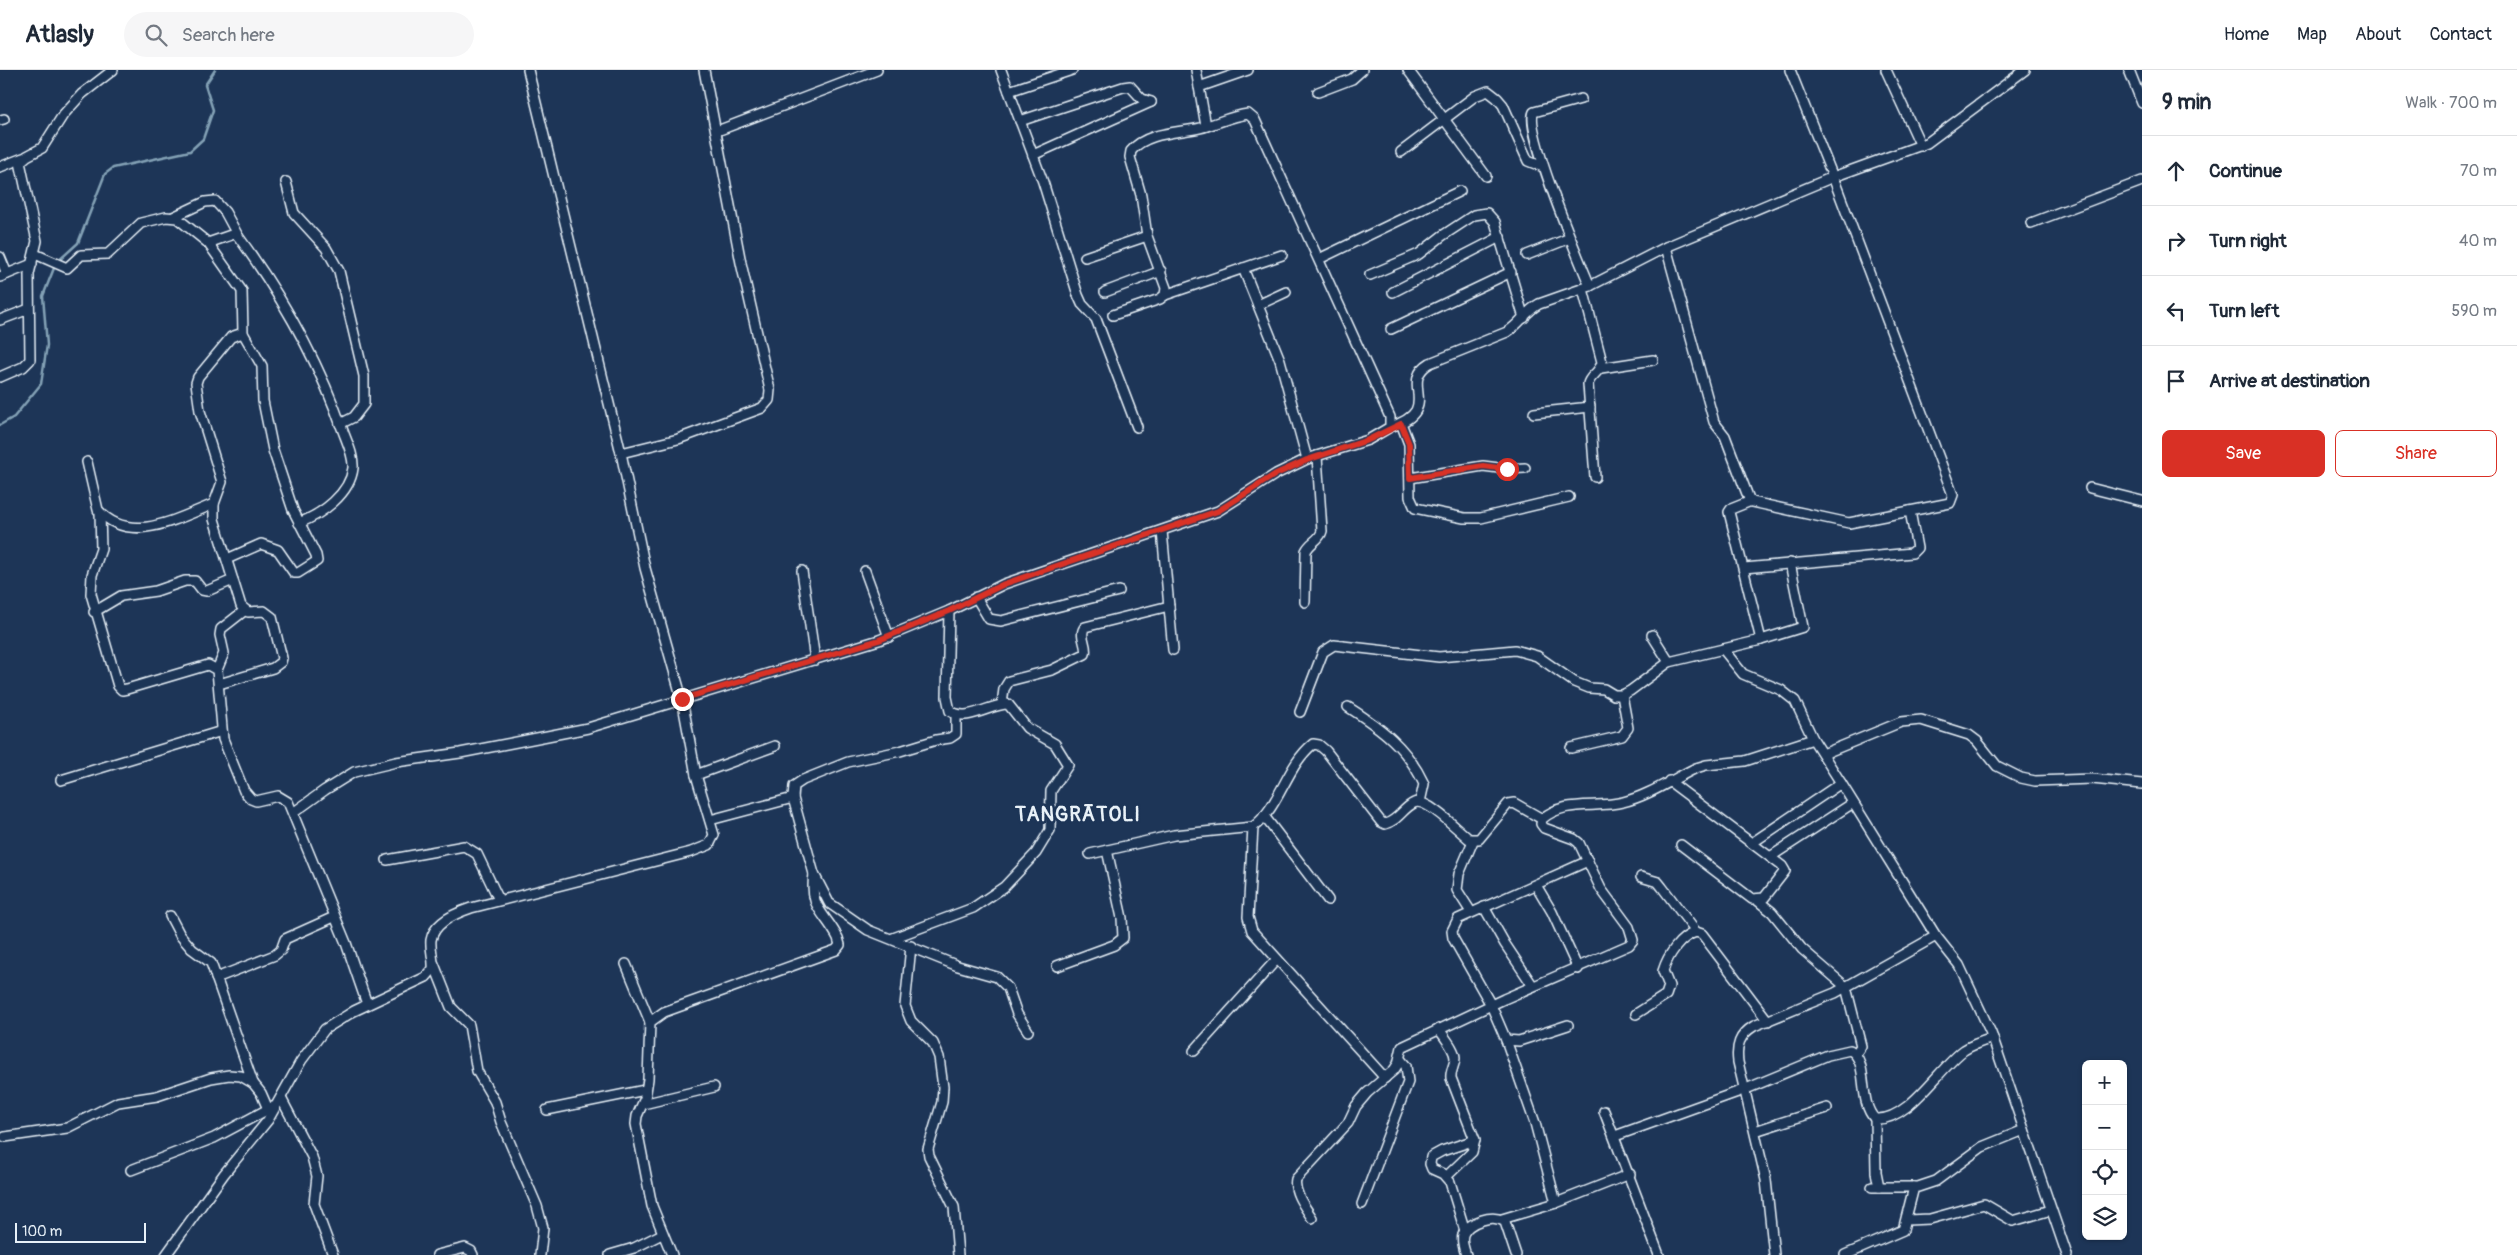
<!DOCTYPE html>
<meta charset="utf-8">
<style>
:root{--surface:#fff;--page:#f6f6f7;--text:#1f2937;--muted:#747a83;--line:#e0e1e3;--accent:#d93025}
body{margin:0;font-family:Pangolin,sans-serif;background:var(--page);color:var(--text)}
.controls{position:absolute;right:15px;bottom:15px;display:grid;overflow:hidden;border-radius:8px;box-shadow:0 1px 4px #0004}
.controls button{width:45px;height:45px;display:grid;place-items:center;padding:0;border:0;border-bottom:1px solid var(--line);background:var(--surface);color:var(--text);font:25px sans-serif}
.scale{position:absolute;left:15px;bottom:12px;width:131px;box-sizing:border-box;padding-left:5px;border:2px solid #e8f1f8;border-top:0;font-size:14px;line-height:18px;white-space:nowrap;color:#e8f1f8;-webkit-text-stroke:4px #1d3557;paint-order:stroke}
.stop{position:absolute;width:15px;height:15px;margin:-11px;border:4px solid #d93025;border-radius:50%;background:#fff}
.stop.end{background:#d93025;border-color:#fff;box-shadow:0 1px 5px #0008}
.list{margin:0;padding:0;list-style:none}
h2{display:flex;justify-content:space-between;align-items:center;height:65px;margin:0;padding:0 20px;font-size:21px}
h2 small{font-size:16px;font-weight:400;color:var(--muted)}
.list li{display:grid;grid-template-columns:32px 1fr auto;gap:15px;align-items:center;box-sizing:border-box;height:70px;padding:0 20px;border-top:1px solid var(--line)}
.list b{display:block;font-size:19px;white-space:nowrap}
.list em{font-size:16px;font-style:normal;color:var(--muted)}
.actions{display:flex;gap:10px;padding:15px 20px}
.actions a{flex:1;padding:11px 0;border:1px solid var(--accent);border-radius:8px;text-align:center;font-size:18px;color:var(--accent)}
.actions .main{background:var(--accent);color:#fff}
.icon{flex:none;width:28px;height:28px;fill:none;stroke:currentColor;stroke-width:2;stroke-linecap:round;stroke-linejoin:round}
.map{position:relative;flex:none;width:2142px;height:1185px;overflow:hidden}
header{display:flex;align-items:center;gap:30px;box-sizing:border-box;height:70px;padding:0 25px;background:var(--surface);border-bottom:1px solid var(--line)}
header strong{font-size:24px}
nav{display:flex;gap:28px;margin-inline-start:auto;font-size:18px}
.search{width:350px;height:45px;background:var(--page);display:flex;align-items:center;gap:12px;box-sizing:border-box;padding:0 18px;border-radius:28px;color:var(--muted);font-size:19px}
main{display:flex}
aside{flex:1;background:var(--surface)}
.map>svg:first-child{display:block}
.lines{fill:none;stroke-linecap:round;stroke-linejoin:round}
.stream{stroke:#84a2b6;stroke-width:2.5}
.street-casing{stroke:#e8f1f8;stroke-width:12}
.street{stroke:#1d3557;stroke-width:9}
.route{stroke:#d93025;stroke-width:6}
.labels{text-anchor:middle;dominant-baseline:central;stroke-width:5;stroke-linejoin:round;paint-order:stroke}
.district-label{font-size:20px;font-weight:bold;letter-spacing:1px;fill:#e8f1f8;stroke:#1d3557}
</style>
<header>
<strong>Atlasly</strong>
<div class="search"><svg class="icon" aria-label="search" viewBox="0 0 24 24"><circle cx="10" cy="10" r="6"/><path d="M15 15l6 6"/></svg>Search here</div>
<nav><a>Home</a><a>Map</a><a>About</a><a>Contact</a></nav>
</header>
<main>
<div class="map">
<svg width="2142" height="1185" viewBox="0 0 2142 1185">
<rect width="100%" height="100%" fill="#1d3557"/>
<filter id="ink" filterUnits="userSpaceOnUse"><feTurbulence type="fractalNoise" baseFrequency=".02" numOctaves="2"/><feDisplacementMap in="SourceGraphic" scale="10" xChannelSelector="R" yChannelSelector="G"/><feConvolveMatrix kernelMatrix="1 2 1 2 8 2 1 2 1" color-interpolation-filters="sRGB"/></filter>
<g filter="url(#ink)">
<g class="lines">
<!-- stream -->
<polyline class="stream" points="0,355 14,347 41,314 47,275 43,226 56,193 78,173 105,104 113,98 190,81 203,69 213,40 205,15 215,0"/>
<!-- street casing -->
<g class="street-casing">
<g id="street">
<polyline points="1001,0 1043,112 1078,225 1082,234 1096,249 1137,357"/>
<polyline points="1196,0 1206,56"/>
<polyline points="1408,0 1486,106"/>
<polyline points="1886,0 1921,76"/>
<polyline points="2129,0 2142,33"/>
<polyline points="1199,17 1248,0"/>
<polyline points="1009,21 1072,0"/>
<polyline points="1318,22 1352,9 1362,0"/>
<path d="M1581 29 1534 42C1523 58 1580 192 1590 216"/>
<polyline points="0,50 4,49"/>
<polyline points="1020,51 1123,17 1130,16 1142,29 1151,32"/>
<polyline points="717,61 877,0"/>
<polyline points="1401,82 1475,26 1488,21 1497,28 1503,35 1528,91 1543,97"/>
<polyline points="1033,85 1151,32"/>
<polyline points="0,97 23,88"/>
<polyline points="286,112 294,143 326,178 339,201 364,306 364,334 354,347 340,354"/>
<polyline points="173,147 205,132 215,131 225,142 238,166"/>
<polyline points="2031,153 2142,111"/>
<polyline points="208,173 242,221 243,263 262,296 263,331 273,380 293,440 316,485 317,491 298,503 294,503 278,480 261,474 227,489"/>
<polyline points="1666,177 1714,352 1725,366 1749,429 1752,432 1849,453 1950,433 1953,425 1833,107 1790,0"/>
<path d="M35 184 67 198 81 185 108 184 141 153 166 147 177 148 208 173 234 164 238 166C281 225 319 292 343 361 347 372 354 386 353 398 350 424 322 444 299 453"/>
<polyline points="1527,185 1570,168"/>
<polyline points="0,187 7,204"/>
<polyline points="1085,187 1147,166"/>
<polyline points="1319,189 1460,121"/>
<polyline points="1243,198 1280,290 1307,389"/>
<polyline points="1370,205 1419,184 1442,166 1474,145 1487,143 1495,152 1524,248"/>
<polyline points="0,207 32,194"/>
<path d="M1583 219 1602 292C1600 303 1590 305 1588 314L1595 407"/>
<polyline points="1105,222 1161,201"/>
<polyline points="1393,222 1500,167"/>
<polyline points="1165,225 1282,185"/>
<polyline points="1258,235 1286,222"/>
<polyline points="0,250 29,239"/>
<polyline points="1391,259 1511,202"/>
<polyline points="1601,298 1653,290"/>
<polyline points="0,307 23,297 30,290 29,204 37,171 20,92 27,86 42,78 63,45 82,24 113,0"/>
<polyline points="1534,343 1590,337"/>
<polyline points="1401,353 1409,374 1410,427 1415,438 1464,448 1481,448 1569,427"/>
<path d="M1390 357C1445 339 1397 313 1430 293L1507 262C1520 254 1526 241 1539 234L1590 216 1666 177 1833 107 1927 73 2025 0"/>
<polyline points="621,383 678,369 762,338 769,330 770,320 741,193 704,0"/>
<path d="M87 392 98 440C130 476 178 448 214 434"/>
<polyline points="1410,408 1483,396 1507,399 1525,398"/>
<polyline points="2090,418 2142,431"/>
<polyline points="1751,431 1731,439 1729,442 1761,570"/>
<polyline points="100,443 101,479 92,505 91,524 118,616 122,620 127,619 208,595 217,600 223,669 244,721 251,729 256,731 278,726 288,732 346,873 367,934"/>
<polyline points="1162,461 1173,580"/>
<polyline points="1744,498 1912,483 1917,478 1910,441"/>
<polyline points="802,501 815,590"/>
<polyline points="865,501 889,567"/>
<polyline points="976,527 989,549 1001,551 1119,521"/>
<path d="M1305 532 1306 481C1310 472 1320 470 1322 461L1317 386"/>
<polyline points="94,542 121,526 156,521 185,511 195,511 202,520 207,521 233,510"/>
<polyline points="1652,565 1669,592"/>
<polyline points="1723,579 1743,604 1781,620 1795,631 1813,669 1841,713 1936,866 1959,895 1991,963 2067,1185"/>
<polyline points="217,600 224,583 220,565 221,559 244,541"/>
<polyline points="219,614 273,598 281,592 282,588 272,547 264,541 248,542 241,536 214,449 214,434 222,412 200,341 196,313 198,307 231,267 243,263"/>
<path d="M1002 634 1004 619 1009 611 1052 600 1085 584C1088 575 1078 565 1085 557L1169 536"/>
<path d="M1348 637C1381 658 1407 677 1424 714L1420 732"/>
<polyline points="1300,642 1323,582 1334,575 1439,587 1515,580 1537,586 1574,612 1589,618 1604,619 1614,625 1622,625 1630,621 1669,592 1761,570 1803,557 1790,493"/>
<polyline points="1571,678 1622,666 1628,658 1622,625"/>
<polyline points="1823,684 1901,652 1921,650 1969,665 1977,671 1997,696 2021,708 2035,711 2092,709 2142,714"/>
<polyline points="696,705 775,676"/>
<polyline points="61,710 222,661"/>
<polyline points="1669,711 1782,796 1785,801 1764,828 1752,829 1681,775"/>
<polyline points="793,728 814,804 829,833 868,860 958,896 997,907 1008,918 1017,944 1028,961"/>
<path d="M293 743 325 720 354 702 396 692 460 683 588 658 879 570 949 541 1004 514 1218 441 1276 404 1307 389 1368 370 1390 357V347L1255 50 1248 44C1231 46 1216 54 1200 58 1178 63 1146 62 1131 81L1130 87 1141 125 1147 166 1166 218 1165 225 1160 229 1113 245"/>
<polyline points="1264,746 1328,830"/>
<polyline points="710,750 793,728 794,716 803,710 848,692 900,681 936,670 950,668 956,664 956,645"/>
<polyline points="1253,757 1248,847 1252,861 1385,1008"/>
<polyline points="1752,773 1841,713"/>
<path d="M1090 784 1174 765 1253 757C1280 737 1286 696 1313 674L1319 675 1326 681 1381 752 1385 754C1398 751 1403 738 1414 733 1426 727 1459 761 1469 769H1479L1508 734 1514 733 1542 749"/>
<polyline points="1770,787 1853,733"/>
<polyline points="387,790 464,776 477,784 499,830"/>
<polyline points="1641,807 1658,812 1662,817 1696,862"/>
<polyline points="1536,815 1552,842 1578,899"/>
<polyline points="1757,830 1772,842 1802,879 1846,917 1861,976 1856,983"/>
<polyline points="1484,837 1505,874 1533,916"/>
<polyline points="1471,842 1457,820 1459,804 1473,771"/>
<polyline points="170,846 180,865 192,879 211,893 253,1013"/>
<path d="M893 868 973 838 1004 817 1036 783 1050 760 1051 721 1068 695 1055 674 1027 658 1008 634C990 634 967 653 950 641L947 627 949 541"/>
<polyline points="911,876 905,936 911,951 933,973 939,987 943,1017 942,1032 928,1079 929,1086 954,1137 958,1185"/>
<polyline points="434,894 451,937 469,955 477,1001 495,1032 501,1052 537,1136 543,1158 540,1185"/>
<polyline points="626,894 650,952"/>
<polyline points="1057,896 1114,875 1123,868 1122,848 1107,780"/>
<polyline points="216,908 275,885 281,880 285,869 334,847"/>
<path d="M1636 944 1666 925 1669 916 1663 901C1668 885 1680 867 1696 862L1702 864 1768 951"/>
<polyline points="1568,955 1519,971 1506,970 1491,935 1453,868 1452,861 1458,849 1588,791"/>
<path d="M1439 959C1444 967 1455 979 1455 988 1455 996 1450 1000 1451 1008L1475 1070 1442 1081 1431 1087 1430 1094 1432 1099 1443 1104 1450 1112 1465 1161"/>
<polyline points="1506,970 1535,1053 1556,1133"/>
<polyline points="1194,981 1277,889"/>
<polyline points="281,1028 312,1087 317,1106 314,1134 333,1185"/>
<polyline points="643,1034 714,1017"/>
<polyline points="547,1040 645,1020"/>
<polyline points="1604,1041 1659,1185"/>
<polyline points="1875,1049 1876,1102 1879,1117"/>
<polyline points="1755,1061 1827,1038"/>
<path d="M1615 1066 1746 1019 1828 985 1850 980C1870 991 1857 1031 1875 1049 1908 1052 1939 998 1964 980 1973 974 1983 971 1993 968"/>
<polyline points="5,1067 67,1058 118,1032 157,1026 211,1008 229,1005 241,1006 253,1013 261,1023 268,1039"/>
<polyline points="131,1100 214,1068 272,1037"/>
<polyline points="1447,1106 1472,1082 1475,1070"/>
<polyline points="1872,1117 1918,1117 1936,1111 1982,1077 2024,1060"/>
<polyline points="1362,1134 1408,1012 1406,996 1400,989"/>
<path d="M1312 1148C1305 1137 1293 1122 1296 1109L1348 1053 1356 1036 1367 1023 1394 1000 1398 994 1402 977 1504 929 1629 875 1633 870 1629 857 1601 819 1579 773 1574 769 1544 758 1541 754 1542 749C1565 729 1595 739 1623 732 1648 726 1673 709 1696 698L1706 695 1745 691 1813 669"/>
<polyline points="1502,1149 1556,1133 1630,1104"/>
<polyline points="1907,1150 1930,1149 1984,1134 2013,1151 2051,1140"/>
<path d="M166 1185 224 1104 268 1050 301 991 325 959 354 941 426 907 433 899C434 889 430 880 431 870 434 853 456 843 471 838L691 782 709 775 714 765 696 705 682 629 645 498 621 383 528 0"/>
<polyline points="437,1185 465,1178 471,1181 473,1185"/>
<polyline points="610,1185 634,1178 662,1164"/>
<path d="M672 1185 652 1136 636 1054 637 1046 645 1028 648 1009 650 952 664 942 836 880 840 875 838 868C824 841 809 839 814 804"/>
<path d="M1466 1185C1464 1179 1461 1171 1463 1165 1466 1152 1495 1143 1505 1152L1516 1185"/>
<path d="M1774 1185 1766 1110 1738 992C1736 976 1739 965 1754 956L1835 923 1936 866"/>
<polyline points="1845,1185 1903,1160 1914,1117"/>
</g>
</g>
<!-- street -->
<use href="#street" class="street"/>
</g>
</g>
<g class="lines" filter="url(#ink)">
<!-- route -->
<polyline class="route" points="682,629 879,570 949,541 1004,514 1218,441 1276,404 1307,390 1368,370 1401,354 1409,374 1410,408 1483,396 1507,399"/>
</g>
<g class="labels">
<!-- district labels -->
<g class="district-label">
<text x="1078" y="744">TANGRĀTOLI</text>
</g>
</g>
</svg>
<div class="controls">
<button>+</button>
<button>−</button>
<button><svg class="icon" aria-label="locate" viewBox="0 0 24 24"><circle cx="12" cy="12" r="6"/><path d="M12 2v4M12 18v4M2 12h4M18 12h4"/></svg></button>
<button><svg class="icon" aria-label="layers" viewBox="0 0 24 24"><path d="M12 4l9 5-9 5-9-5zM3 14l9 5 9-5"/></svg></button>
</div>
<div class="scale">100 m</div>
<div class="stop" style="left:1507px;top:399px"></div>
<div class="stop end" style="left:682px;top:629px"></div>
</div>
<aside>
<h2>9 min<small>Walk · 700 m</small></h2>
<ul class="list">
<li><svg class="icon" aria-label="ahead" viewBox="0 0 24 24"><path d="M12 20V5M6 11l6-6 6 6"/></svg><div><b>Continue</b></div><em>70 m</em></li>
<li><svg class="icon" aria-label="right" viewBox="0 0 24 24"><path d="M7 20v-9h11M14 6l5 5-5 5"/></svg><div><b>Turn right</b></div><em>40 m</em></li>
<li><svg class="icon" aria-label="left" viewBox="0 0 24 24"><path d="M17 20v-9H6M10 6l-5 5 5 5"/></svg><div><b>Turn left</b></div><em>590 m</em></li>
<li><svg class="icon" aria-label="arrive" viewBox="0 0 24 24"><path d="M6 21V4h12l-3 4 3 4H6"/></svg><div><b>Arrive at destination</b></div></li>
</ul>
<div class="actions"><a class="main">Save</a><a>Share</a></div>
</aside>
</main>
